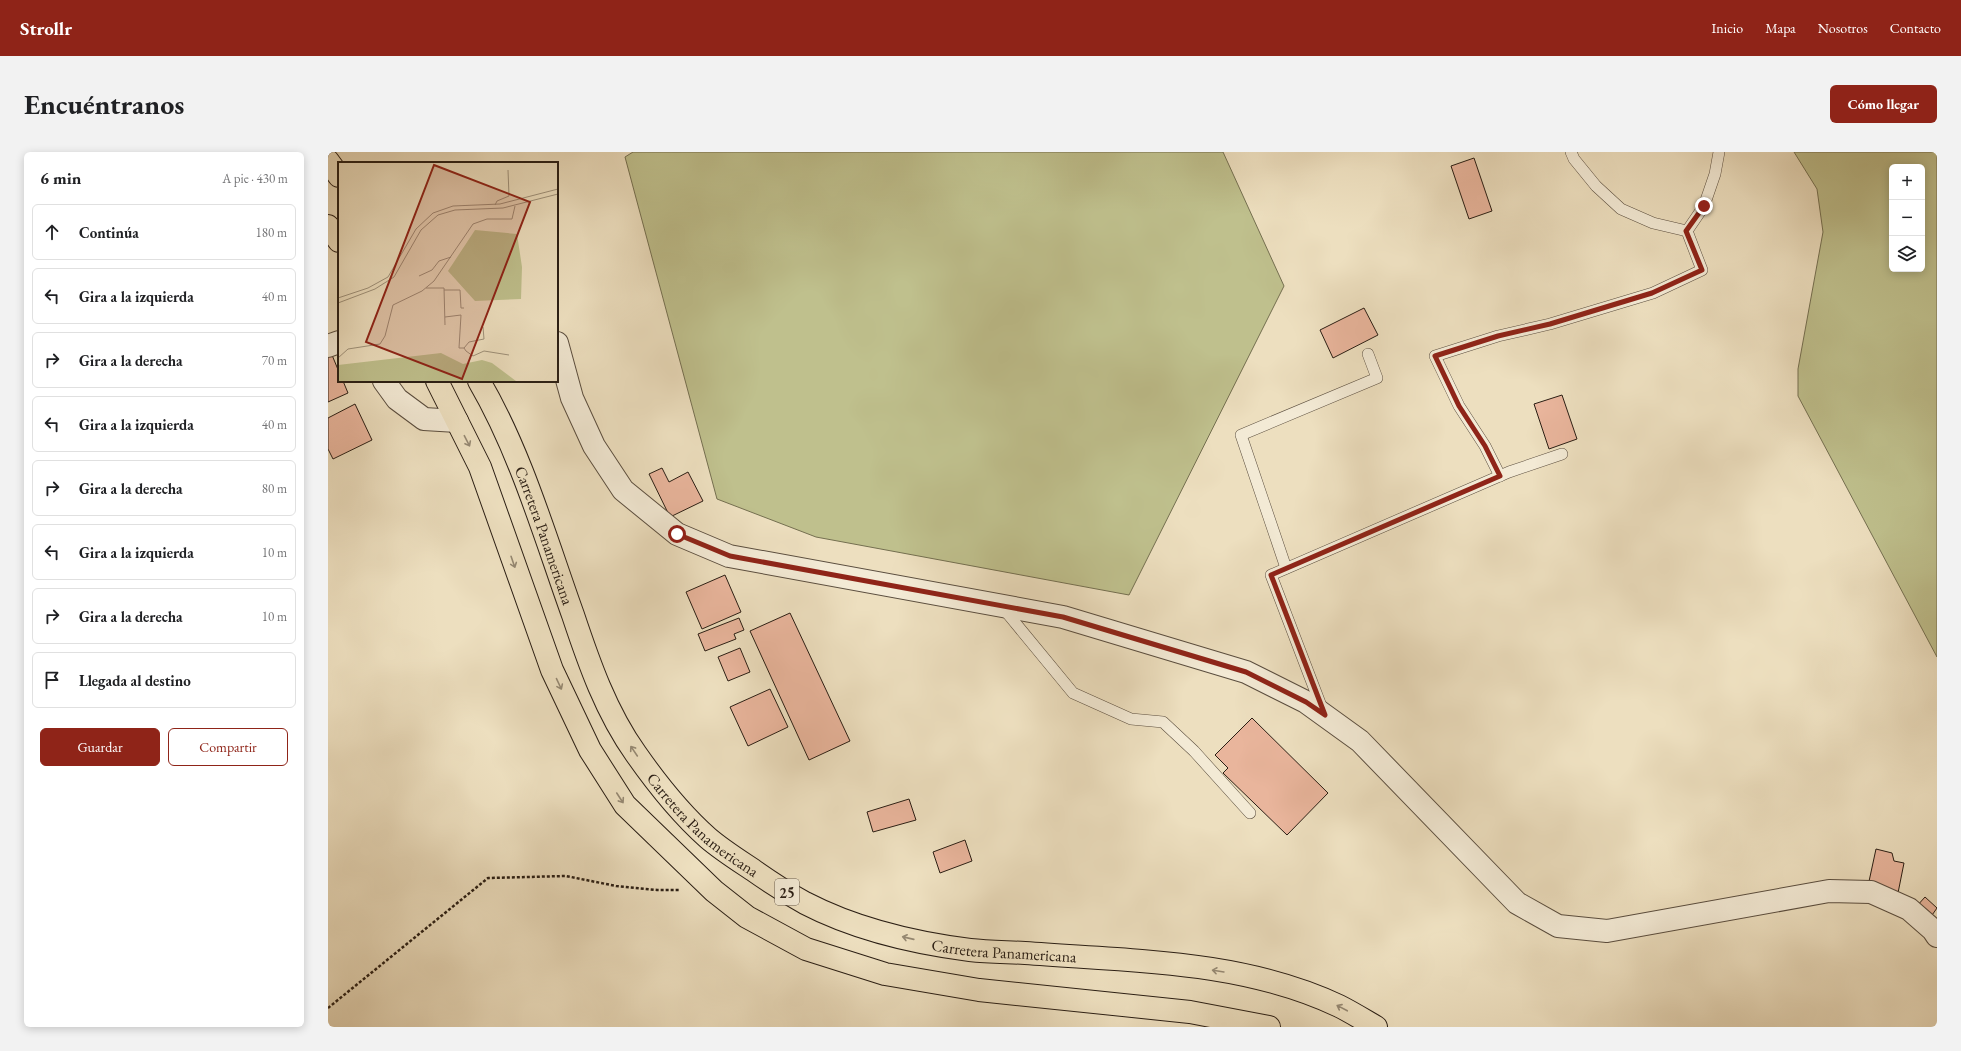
<!DOCTYPE html>
<html lang="es">
<meta charset="utf-8">
<style>
:root{--surface:#fff;--page:#f2f2f2;--text:#202124;--muted:#757577;--line:#e0e0e0;--accent:#8f2418}
body{margin:0;font-family:"EB Garamond",serif;background:var(--page);color:var(--text)}
.controls{position:absolute;right:12px;top:12px;display:grid;overflow:hidden;border-radius:6px;box-shadow:0 2px 10px #0003}
.controls button{width:36px;height:36px;display:grid;place-items:center;padding:0;border:0;border-bottom:1px solid var(--line);background:var(--surface);color:var(--text);font:20px sans-serif}
.stop{position:absolute;width:12px;height:12px;margin:-9px;border:3px solid #8f2418;border-radius:50%;background:#fff}
.stop.end{background:#8f2418;border-color:#fff;box-shadow:0 1px 4px #0008}
.list{margin:0;padding:0;list-style:none}
h2{display:flex;justify-content:space-between;align-items:center;height:52px;margin:0;padding:0 16px;font-size:17px}
h2 small{font-size:13px;font-weight:400;color:var(--muted)}
.list li{display:grid;grid-template-columns:26px 1fr auto;gap:12px;align-items:center;box-sizing:border-box;height:56px;margin:0 8px 8px;padding:0 8px;border:1px solid var(--line);border-radius:6px}
.list b{display:block;font-size:15px;white-space:nowrap}
.list em{font-size:13px;font-style:normal;color:var(--muted)}
.actions{display:flex;gap:8px;padding:12px 16px}
.actions a{flex:1;padding:9px 0;border:1px solid var(--accent);border-radius:6px;text-align:center;font-size:14px;color:var(--accent)}
.actions .main{background:var(--accent);color:#fff}
.icon{flex:none;width:22px;height:22px;fill:none;stroke:currentColor;stroke-width:2;stroke-linecap:round;stroke-linejoin:round}
.map{position:relative;flex:none;width:1609px;height:875px;overflow:hidden;border-radius:6px}
header{display:flex;align-items:center;gap:24px;box-sizing:border-box;height:56px;padding:0 20px;background:var(--accent);color:#fff}
header strong{font-size:19px}
nav{display:flex;gap:22px;margin-inline-start:auto;font-size:14px}
.intro{display:flex;align-items:center;justify-content:space-between;box-sizing:border-box;height:96px;padding:0 24px}
h1{margin:0;font-size:28px}
.button{padding:10px 18px;border-radius:6px;background:var(--accent);color:#fff;font-size:14px;font-weight:700}
main{display:flex;gap:24px;padding:0 24px}
aside{flex:1;background:var(--surface);border-radius:6px;box-shadow:0 2px 10px #0003}
.map>svg:first-child{display:block}
.green{fill:#bfc08d;stroke:#746f50;fill-rule:evenodd}
.building{fill:#e9b59c;stroke:#2a1e14}
.lines{fill:none;stroke-linecap:round;stroke-linejoin:round}
.service-casing{stroke:#5b4e3f;stroke-width:12}
.minor-casing{stroke:#5b4e3f;stroke-width:24}
.trunk-casing{stroke:#2a1e14;stroke-width:24}
.path{stroke:#2a1e14;stroke-width:2.5;stroke-dasharray:3 2;stroke-linecap:butt}
.service{stroke:#f3ead5;stroke-width:11}
.minor{stroke:#f3ead5;stroke-width:22}
.trunk{stroke:#eddfbf;stroke-width:22}
.oneway{stroke:#958872}
.route{stroke:#8f2418;stroke-width:5}
.labels{text-anchor:middle;dominant-baseline:central;stroke-width:3.5;stroke-linejoin:round;paint-order:stroke}
.shield{fill:#f3ead5;stroke:#665b4e;stroke-width:1}
.shield-label{font-size:15px;font-weight:bold;fill:#2a1e14}
.street-label{font-size:16px;fill:#2a1e14;stroke:#f3ead5}
.inset-road{fill:none;stroke:#9f927b;stroke-width:1}
.view{fill:#8f2418;fill-opacity:0.15;stroke:#8f2418;stroke-width:2}
.inset-edge{fill:none;stroke:#2a1e14;stroke-width:2}
</style>
<header>
<strong>Strollr</strong>
<nav><a>Inicio</a><a>Mapa</a><a>Nosotros</a><a>Contacto</a></nav>
</header>
<div class="intro"><h1>Encuéntranos</h1><a class="button">Cómo llegar</a></div>
<main>
<aside>
<h2>6 min<small>A pie · 430 m</small></h2>
<ul class="list">
<li><svg class="icon" aria-label="ahead" viewBox="0 0 24 24"><path d="M12 20V5M6 11l6-6 6 6"/></svg><div><b>Continúa</b></div><em>180 m</em></li>
<li><svg class="icon" aria-label="left" viewBox="0 0 24 24"><path d="M17 20v-9H6M10 6l-5 5 5 5"/></svg><div><b>Gira a la izquierda</b></div><em>40 m</em></li>
<li><svg class="icon" aria-label="right" viewBox="0 0 24 24"><path d="M7 20v-9h11M14 6l5 5-5 5"/></svg><div><b>Gira a la derecha</b></div><em>70 m</em></li>
<li><svg class="icon" aria-label="left" viewBox="0 0 24 24"><path d="M17 20v-9H6M10 6l-5 5 5 5"/></svg><div><b>Gira a la izquierda</b></div><em>40 m</em></li>
<li><svg class="icon" aria-label="right" viewBox="0 0 24 24"><path d="M7 20v-9h11M14 6l5 5-5 5"/></svg><div><b>Gira a la derecha</b></div><em>80 m</em></li>
<li><svg class="icon" aria-label="left" viewBox="0 0 24 24"><path d="M17 20v-9H6M10 6l-5 5 5 5"/></svg><div><b>Gira a la izquierda</b></div><em>10 m</em></li>
<li><svg class="icon" aria-label="right" viewBox="0 0 24 24"><path d="M7 20v-9h11M14 6l5 5-5 5"/></svg><div><b>Gira a la derecha</b></div><em>10 m</em></li>
<li><svg class="icon" aria-label="arrive" viewBox="0 0 24 24"><path d="M6 21V4h12l-3 4 3 4H6"/></svg><div><b>Llegada al destino</b></div></li>
</ul>
<div class="actions"><a class="main">Guardar</a><a>Compartir</a></div>
</aside>
<div class="map">
<svg width="1609" height="875" viewBox="0 0 1609 875">
<rect width="100%" height="100%" fill="#eddfbf"/>
<filter id="stains"><feTurbulence type="fractalNoise" baseFrequency=".005" numOctaves="4"/><feColorMatrix values="0 0 0 0 .2 0 0 0 0 .09 0 0 0 0 .02 0 0 0 .5 -.17"/></filter>
<radialGradient id="worn" r=".72"><stop offset=".6" stop-color="#630" stop-opacity="0"/><stop offset="1" stop-color="#630" stop-opacity=".3"/></radialGradient>
<!-- green -->
<g class="green">
<polygon points="305,0 895,0 956,134 801,443 488,385 389,347 297,5"/>
<path d="M1466 0H1609V505L1470 244V217L1495 80 1489 37ZM1564 15H1594V117H1564Z"/>
</g>
<!-- building -->
<g class="building">
<polygon points="1146,6 1164,59 1141,67 1123,14"/>
<polygon points="1036,156 1050,183 1005,206 992,178"/>
<polygon points="4,203 11,220 11,229 15,229 20,241 0,250 0,204"/>
<polygon points="1234,243 1249,287 1221,297 1206,252"/>
<polygon points="27,252 44,288 5,307 0,297 0,266"/>
<polygon points="334,316 341,330 360,320 375,349 342,365 321,322"/>
<polygon points="397,423 413,460 374,477 358,440"/>
<polygon points="462,461 522,589 481,608 422,479"/>
<polygon points="411,466 416,478 406,482 408,487 377,499 370,482"/>
<polygon points="412,496 422,520 400,529 390,505"/>
<polygon points="442,537 460,575 420,594 402,555"/>
<polygon points="924,566 1000,641 959,683 895,621 900,616 887,603"/>
<polygon points="581,647 588,668 545,680 539,660"/>
<polygon points="637,688 644,709 612,721 605,700"/>
<polygon points="1548,697 1564,701 1566,709 1576,711 1570,741 1540,734"/>
<polygon points="1597,745 1609,756 1602,766 1588,755"/>
</g>
<g class="lines">
<!-- service casing -->
<g class="service-casing">
<g id="service">
<polyline points="1243,0 1246,7 1268,34 1293,57 1325,71 1359,79 1376,54 1387,22 1391,0"/>
<polyline points="1172,324 1157,294 1131,254 1107,204 1170,184 1222,172 1325,141 1374,118 1359,79"/>
<polyline points="958,416 913,283 1049,226 1040,202"/>
<polyline points="675,456 745,541 803,567 835,570 866,599 922,661"/>
<polyline points="995,559 943,423 1181,320 1234,302"/>
</g>
</g>
<!-- minor casing -->
<g class="minor-casing">
<g id="minor">
<polyline points="229,191 244,246 266,294 295,338 349,382 401,404 735,465 918,520 978,550 1032,589 1189,751 1230,774 1279,779 1501,739 1543,740 1581,757 1605,778 1609,784"/>
<polyline points="0,194 11,190"/>
<polyline points="56,229 69,247 96,267 129,269"/>
</g>
</g>
<!-- trunk casing -->
<g class="trunk-casing">
<g id="trunk">
<polyline points="0,9 11,24"/>
<polyline points="0,74 11,89"/>
<polyline points="109,229 152,315 224,518 262,598 297,653 386,739 419,765 478,797 557,822 651,838 862,860 941,875"/>
<path id="s1" d="M151 229C193 301 217 385 245 463 261 511 278 560 308 602 329 632 353 662 380 686 394 698 410 708 425 718 442 730 459 741 477 751 527 777 587 791 642 798 660 800 679 800 697 801 802 809 914 808 1011 854 1023 860 1036 868 1048 875"/>
</g>
</g>
<!-- path -->
<polyline class="path" points="0,856 160,726 238,724 288,734 329,738 351,738"/>
<!-- service -->
<use href="#service" class="service"/>
<!-- minor -->
<use href="#minor" class="minor"/>
<!-- trunk -->
<use href="#trunk" class="trunk"/>
</g>
<!-- one-way arrows -->
<defs><path id="oneway-shaft" d="M-6 0H5M1.5-3L5.5 0L1.5 3" fill="none" stroke-width="1.6" stroke-linecap="round" stroke-linejoin="round"/></defs>
<g class="oneway">
<use href="#oneway-shaft" transform="translate(139 289) rotate(63)"/>
<use href="#oneway-shaft" transform="translate(185 410) rotate(71)"/>
<use href="#oneway-shaft" transform="translate(231 532) rotate(65)"/>
<use href="#oneway-shaft" transform="translate(306 599) rotate(-124)"/>
<use href="#oneway-shaft" transform="translate(292 646) rotate(57)"/>
<use href="#oneway-shaft" transform="translate(580 786) rotate(-167)"/>
<use href="#oneway-shaft" transform="translate(890 819) rotate(-171)"/>
<use href="#oneway-shaft" transform="translate(1014 856) rotate(-152)"/>
</g>
<g class="lines">
<!-- route -->
<polyline class="route" points="349,382 402,404 735,465 918,520 978,550 997,563 943,423 1172,324 1157,294 1131,254 1107,204 1170,184 1222,172 1324,141 1374,118 1358,79 1376,54"/>
</g>
<g class="labels">
<!-- shield labels -->
<rect class="shield" x="447" y="727" width="24" height="26" rx="3"/>
<g class="shield-label">
<text x="459" y="740">25</text>
</g>
<!-- street labels -->
<g class="street-label">
<text stroke="none"><textPath href="#s1" startOffset="168">Carretera Panamericana</textPath></text>
<text stroke="none"><textPath href="#s1" startOffset="504">Carretera Panamericana</textPath></text>
<text stroke="none"><textPath href="#s1" startOffset="840">Carretera Panamericana</textPath></text>
</g>
</g>
<!-- overview -->
<g transform="translate(10 10)">
<rect width="220" height="220" fill="#eddfbf"/>
<path d="M137 68 179 72 184 105 183 137 137 139 110 109ZM103 191 125 202 144 198 154 201 178 219H0V203Z" fill="#bfc08d"/>
<path class="inset-road" d="M157 43 159 39 171 34 170 8M81 114 94 108 101 99 113 95M88 126H106L107 163M106 128H122L123 146H126M0 136 30 126 50 115 78 67 95 51 115 44 162 42 220 27M0 141 37 127 56 115 83 68 100 53 117 48 165 46 220 32M107 155 123 153 121 186H126M145 165 146 177 131 180 126 186 128 189 135 194 146 189 171 193M0 196 10 187 42 182 47 174 55 143 84 129 96 119 135 62 149 57H174L177 44"/>
<path class="view" d="M96 3 192 40 124 217 28 180Z"/>
<rect width="220" height="220" class="inset-edge"/>
</g>
<rect width="100%" height="100%" filter="url(#stains)"/>
<rect width="100%" height="100%" fill="url(#worn)"/>
</svg>
<div class="controls">
<button>+</button>
<button>−</button>
<button><svg class="icon" aria-label="layers" viewBox="0 0 24 24"><path d="M12 4l9 5-9 5-9-5zM3 14l9 5 9-5"/></svg></button>
</div>
<div class="stop" style="left:349px;top:382px"></div>
<div class="stop end" style="left:1376px;top:54px"></div>
</div>
</main>
